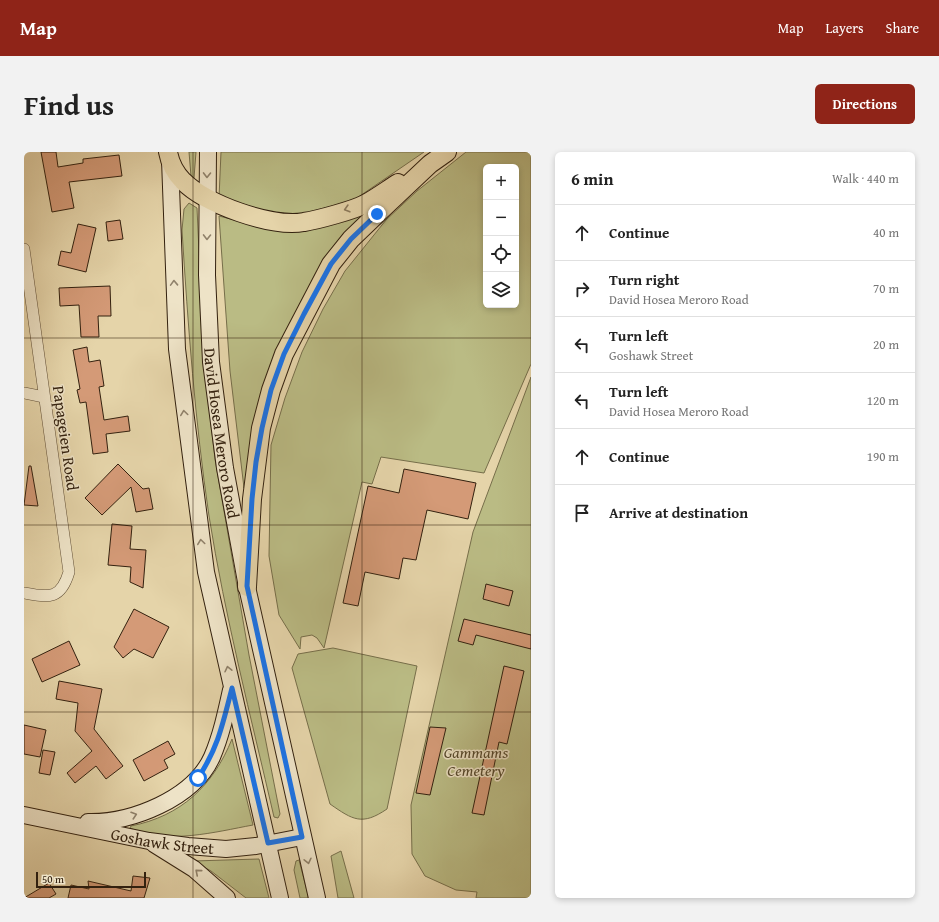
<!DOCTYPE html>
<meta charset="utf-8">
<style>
:root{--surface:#fff;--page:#f2f2f2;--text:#222;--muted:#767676;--line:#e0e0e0;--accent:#8f2418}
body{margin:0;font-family:"Gentium Book Plus",serif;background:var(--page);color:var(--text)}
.controls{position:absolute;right:12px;top:12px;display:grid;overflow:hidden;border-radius:6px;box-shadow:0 2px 6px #0003}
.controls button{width:36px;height:36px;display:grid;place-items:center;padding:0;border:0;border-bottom:1px solid var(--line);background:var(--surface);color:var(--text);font:20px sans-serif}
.scale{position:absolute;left:12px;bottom:10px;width:110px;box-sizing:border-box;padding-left:4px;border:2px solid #33210f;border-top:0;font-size:11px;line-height:14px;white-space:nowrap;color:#33210f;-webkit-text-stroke:3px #eee3c7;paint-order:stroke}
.stop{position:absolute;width:12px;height:12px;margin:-9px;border:3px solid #1a73e8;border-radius:50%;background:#fff}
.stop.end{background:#1a73e8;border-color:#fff;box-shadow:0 1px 4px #0008}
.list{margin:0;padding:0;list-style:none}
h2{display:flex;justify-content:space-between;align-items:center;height:52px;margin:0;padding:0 16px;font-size:17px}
h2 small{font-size:13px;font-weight:400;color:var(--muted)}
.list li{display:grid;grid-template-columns:26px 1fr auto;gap:12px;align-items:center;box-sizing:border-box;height:56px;padding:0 16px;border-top:1px solid var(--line)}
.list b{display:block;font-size:15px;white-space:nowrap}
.list p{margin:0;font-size:13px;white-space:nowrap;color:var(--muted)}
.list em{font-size:13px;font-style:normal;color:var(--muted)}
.icon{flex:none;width:22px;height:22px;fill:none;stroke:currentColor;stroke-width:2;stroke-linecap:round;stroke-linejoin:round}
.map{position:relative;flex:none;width:507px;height:746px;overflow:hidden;border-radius:6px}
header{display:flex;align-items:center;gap:24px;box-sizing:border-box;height:56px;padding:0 20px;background:var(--accent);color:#fff}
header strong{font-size:19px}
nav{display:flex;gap:22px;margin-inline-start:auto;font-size:14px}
.intro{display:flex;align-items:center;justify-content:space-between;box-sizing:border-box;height:96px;padding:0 24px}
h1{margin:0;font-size:28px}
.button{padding:10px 18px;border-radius:6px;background:var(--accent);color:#fff;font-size:14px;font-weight:700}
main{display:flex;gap:24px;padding:0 24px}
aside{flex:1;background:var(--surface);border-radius:6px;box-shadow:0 2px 6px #0003}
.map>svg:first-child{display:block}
.green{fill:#babb84;stroke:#766e4a;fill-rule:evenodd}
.building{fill:#d49a77;stroke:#33210f}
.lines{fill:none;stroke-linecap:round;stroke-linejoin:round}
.street-casing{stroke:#604e36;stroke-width:12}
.secondary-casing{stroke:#33210f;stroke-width:18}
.primary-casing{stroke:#33210f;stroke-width:20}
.street{stroke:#eee3c7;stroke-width:11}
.secondary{stroke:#eee3c7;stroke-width:16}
.primary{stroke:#e5d4a9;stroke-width:18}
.oneway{stroke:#90826b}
.oneway2{stroke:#8c7a5c}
.route{stroke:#1a73e8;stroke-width:5}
.grid{fill:none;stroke:#33210f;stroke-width:1;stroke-opacity:0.55}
.labels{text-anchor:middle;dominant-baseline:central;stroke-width:3;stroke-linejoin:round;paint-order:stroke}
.street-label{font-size:16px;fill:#33210f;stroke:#eee3c7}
.park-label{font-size:16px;font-style:italic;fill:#55482c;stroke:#eee3c7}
</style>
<header>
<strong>Map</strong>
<nav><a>Map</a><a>Layers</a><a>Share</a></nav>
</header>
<div class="intro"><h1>Find us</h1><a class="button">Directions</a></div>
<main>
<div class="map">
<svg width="507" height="746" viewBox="0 0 507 746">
<rect width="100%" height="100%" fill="#e5d4a9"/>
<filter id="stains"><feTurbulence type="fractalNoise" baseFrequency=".005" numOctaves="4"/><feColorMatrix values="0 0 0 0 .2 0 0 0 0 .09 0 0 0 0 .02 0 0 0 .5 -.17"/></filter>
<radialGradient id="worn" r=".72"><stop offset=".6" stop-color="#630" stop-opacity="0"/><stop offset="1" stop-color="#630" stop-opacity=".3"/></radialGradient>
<!-- green -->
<g class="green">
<polygon points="165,0 172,0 170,26 167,24"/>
<polygon points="197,0 400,0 330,48 276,63 240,60 195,46"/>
<path d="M442 0H507V212L460 321 357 305 348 332 338 330 300 496 293 486 288 483 277 485 276 497 255 463 245 404 247 293 261 246 278 200 299 157 321 119 362 68 393 39ZM462 15H492V153H462Z"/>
<path d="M165 51 173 56 180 210 191 307 225 503 256 662 254 666 250 665C227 565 201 465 185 364 171 269 164 174 158 78L160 57Z"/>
<path d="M348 56C336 69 323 81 313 94 258 164 234 250 220 336L206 219 195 64 234 74Z"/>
<polygon points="507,225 507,746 452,746 453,740 432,738 401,724 388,702 387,653 449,380"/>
<path d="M309 496 393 514 363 657C338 674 329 668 306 652L268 516 274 502Z"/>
<path d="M208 587 229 673C191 680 143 693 106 676L107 674C157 664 189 634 208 587Z"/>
<polygon points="317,699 330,746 314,746 307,704"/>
<polygon points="235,707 245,746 222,746 187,719 169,709"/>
<polygon points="275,708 284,743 284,746 276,746 270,718 272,709"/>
</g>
<!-- building -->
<g class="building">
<polygon points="17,0 32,0 34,15 59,11 59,7 95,3 98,24 45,30 50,56 28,60"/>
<polygon points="96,68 99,87 84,89 82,70"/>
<polygon points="54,72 72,76 62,120 34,113 37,99 47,101"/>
<polygon points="86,134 87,164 74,164 75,185 57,185 55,153 36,154 35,136"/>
<polygon points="63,195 65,210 76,208 80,234 75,235 80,268 104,264 106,279 82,282 84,300 69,302 62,250 56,251 53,238 56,237 49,198"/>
<polygon points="94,312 119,337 125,336 129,357 112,360 107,335 78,363 61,346"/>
<polygon points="5,314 7,314 14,354 0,353"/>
<polygon points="380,317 452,331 444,367 403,358 392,408 379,406 375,427 341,420 334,454 319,451 344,334 375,341"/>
<polygon points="88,372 108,374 106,397 122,398 119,436 106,430 107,415 84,413"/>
<polygon points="462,432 489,439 485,454 459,447"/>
<polygon points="110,457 145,475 129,506 110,497 99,506 90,495"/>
<polygon points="440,467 507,483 507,497 452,483 449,493 434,489"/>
<polygon points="45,489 56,513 18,530 8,507"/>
<polygon points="480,514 500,519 483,592 475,590 460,663 448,661"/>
<polygon points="35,529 78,537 70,577 99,614 82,627 72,614 51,631 43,621 68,599 51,579 54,551 32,547"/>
<polygon points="0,573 22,578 16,605 0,602"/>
<polygon points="406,575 422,576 406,643 392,641"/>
<polygon points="144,589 151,602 140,608 144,616 120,629 109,608"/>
<polygon points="19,598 31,600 26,623 15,621"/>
<polygon points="109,724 126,726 120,746 44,746 47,733 65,737 64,729 107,739"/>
<polygon points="25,731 32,742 25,746 0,746"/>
</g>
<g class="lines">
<!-- street casing -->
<g class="street-casing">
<g id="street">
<path d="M0 97 45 420C37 447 26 446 0 441"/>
<polyline points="0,241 20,245"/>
</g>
</g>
<!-- secondary casing -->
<g class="secondary-casing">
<g id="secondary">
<path id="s1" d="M184 0 183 123 187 210 201 316 223 435 293 746"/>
<polyline points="146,8 153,197 182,420 256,746"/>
<path id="s2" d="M0 663 125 689 164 694 202 697 232 694 278 685"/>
<path d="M64 670C107 671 169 647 188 605 197 584 202 561 207 538"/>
<polyline points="130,692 170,717 203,746"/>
</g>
</g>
<!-- primary casing -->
<g class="primary-casing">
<g id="primary">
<path d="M144 0C146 11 151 21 159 29 181 52 248 76 280 70 293 68 330 58 341 52 352 46 363 38 374 31"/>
<polyline points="223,435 228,347 237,276 247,238 260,202 307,112 327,87 353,62 406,12 423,0"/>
</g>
</g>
<!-- street -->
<use href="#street" class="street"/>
<!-- secondary -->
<use href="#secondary" class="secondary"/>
<!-- primary -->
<use href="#primary" class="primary"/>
</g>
<!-- one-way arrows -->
<defs><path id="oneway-chevron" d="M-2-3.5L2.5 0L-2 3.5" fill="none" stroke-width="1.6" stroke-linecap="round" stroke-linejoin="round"/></defs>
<g class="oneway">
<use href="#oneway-chevron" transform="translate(183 23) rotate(91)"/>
<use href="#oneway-chevron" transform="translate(183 85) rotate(91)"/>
<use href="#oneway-chevron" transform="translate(150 131) rotate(-92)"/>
<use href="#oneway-chevron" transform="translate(160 261) rotate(-98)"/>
<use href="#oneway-chevron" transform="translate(177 390) rotate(-98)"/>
<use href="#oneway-chevron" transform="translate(204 517) rotate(-103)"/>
<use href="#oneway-chevron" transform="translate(110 663) rotate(-18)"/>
<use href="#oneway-chevron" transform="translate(284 709) rotate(77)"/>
<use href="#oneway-chevron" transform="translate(174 720) rotate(-140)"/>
</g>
<use class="oneway2" href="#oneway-chevron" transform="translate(323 57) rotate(164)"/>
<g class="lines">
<!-- route -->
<path class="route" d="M174 626C194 596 199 571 208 536L244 691 278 685 223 434 228 347 232 310 238 276 247 238 260 202 280 162 307 112 327 87 353 62"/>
</g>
<!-- grid -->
<path class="grid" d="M169 0V746M338 0V746M0 186H507M0 373H507M0 560H507"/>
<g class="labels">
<!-- street labels -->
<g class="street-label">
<text stroke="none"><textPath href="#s1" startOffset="282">David Hosea Meroro Road</textPath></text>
<text transform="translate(42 286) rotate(82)">Papageien Road</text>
<text stroke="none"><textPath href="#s2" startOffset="141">Goshawk Street</textPath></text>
</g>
<!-- park labels -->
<g class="park-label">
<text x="452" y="600">Gammams<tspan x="452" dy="18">Cemetery</tspan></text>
</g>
</g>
<rect width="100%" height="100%" filter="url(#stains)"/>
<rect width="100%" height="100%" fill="url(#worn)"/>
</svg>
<div class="controls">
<button>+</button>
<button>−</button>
<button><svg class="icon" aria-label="locate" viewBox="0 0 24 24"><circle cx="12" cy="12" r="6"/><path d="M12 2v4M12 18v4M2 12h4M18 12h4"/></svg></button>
<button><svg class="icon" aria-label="layers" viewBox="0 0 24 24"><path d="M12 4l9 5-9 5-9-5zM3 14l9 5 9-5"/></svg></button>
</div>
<div class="scale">50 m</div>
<div class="stop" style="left:174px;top:626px"></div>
<div class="stop end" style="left:353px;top:62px"></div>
</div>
<aside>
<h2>6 min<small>Walk · 440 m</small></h2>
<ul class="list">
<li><svg class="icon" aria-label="ahead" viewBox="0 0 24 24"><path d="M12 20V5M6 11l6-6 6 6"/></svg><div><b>Continue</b></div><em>40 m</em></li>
<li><svg class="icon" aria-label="right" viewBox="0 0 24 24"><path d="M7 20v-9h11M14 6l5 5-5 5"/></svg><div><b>Turn right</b><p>David Hosea Meroro Road</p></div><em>70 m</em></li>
<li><svg class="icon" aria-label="left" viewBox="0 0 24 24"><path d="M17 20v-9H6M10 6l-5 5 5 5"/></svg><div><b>Turn left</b><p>Goshawk Street</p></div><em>20 m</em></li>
<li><svg class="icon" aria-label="left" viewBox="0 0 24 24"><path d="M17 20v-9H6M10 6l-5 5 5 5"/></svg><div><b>Turn left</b><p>David Hosea Meroro Road</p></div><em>120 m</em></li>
<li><svg class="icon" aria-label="ahead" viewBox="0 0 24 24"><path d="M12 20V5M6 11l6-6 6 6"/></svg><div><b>Continue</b></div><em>190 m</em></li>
<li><svg class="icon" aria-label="arrive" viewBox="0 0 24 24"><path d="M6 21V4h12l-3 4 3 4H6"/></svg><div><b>Arrive at destination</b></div></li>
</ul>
</aside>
</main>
